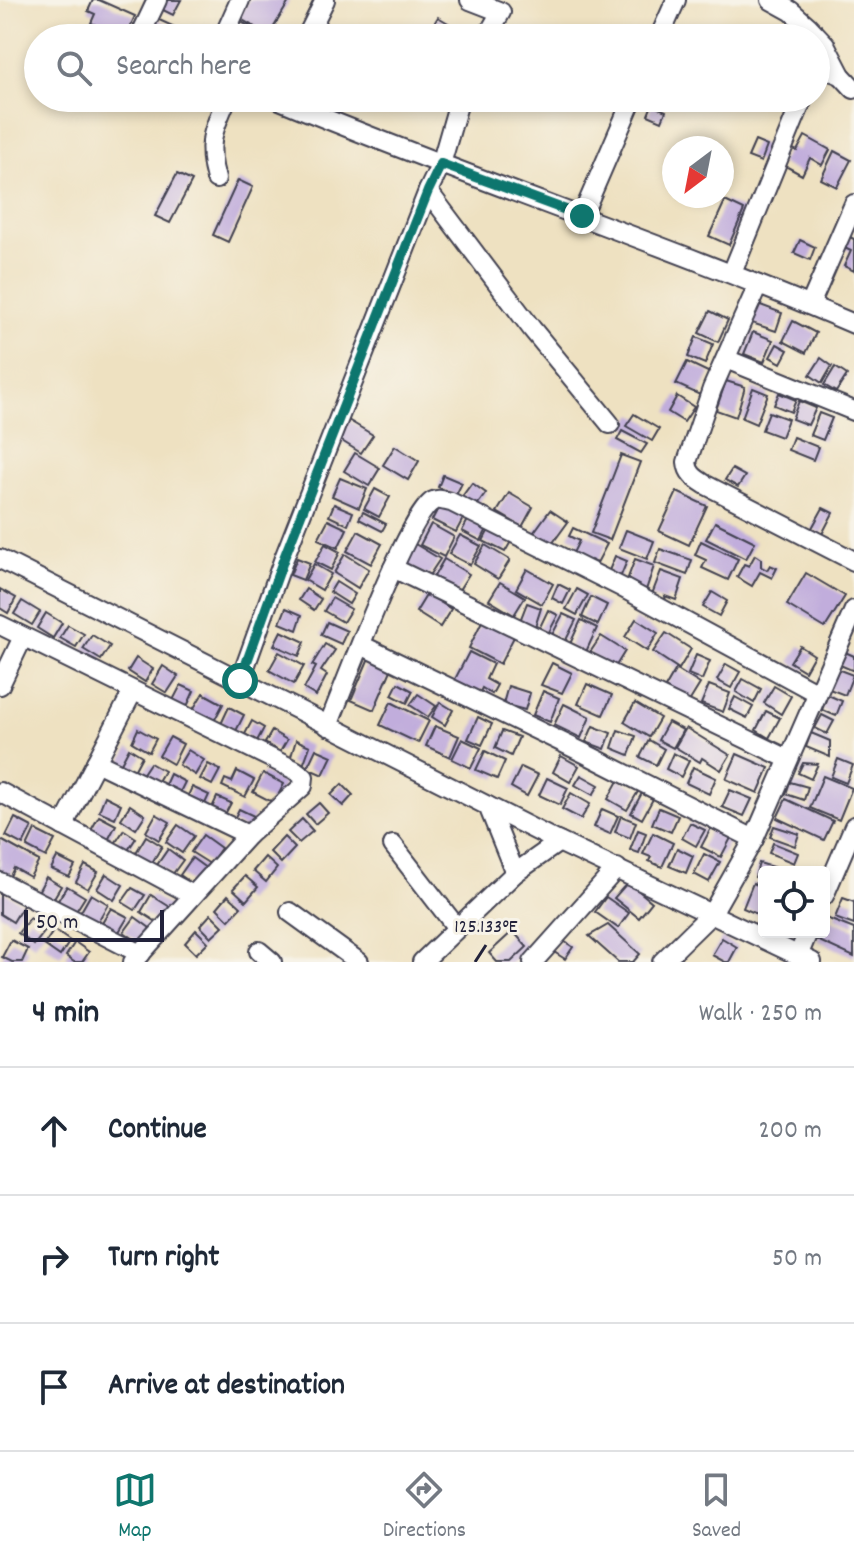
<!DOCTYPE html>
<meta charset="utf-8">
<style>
:root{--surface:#fff;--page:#f2f2f3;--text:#1f2937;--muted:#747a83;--line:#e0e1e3;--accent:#0f766e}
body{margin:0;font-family:Dekko,sans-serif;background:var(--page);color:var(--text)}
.controls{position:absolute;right:24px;bottom:24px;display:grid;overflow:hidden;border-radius:8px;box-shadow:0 4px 12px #0003}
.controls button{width:72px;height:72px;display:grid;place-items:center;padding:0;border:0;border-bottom:2px solid var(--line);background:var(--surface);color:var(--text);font:40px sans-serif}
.compass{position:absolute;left:662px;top:136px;width:72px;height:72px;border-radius:50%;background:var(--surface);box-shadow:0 4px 12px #0003;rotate:212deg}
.scale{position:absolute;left:24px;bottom:20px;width:140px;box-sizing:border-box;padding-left:8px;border:4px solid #22223b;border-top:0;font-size:22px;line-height:28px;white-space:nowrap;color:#22223b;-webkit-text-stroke:6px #f7f3e8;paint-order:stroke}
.stop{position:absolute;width:24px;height:24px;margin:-18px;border:6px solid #0f766e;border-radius:50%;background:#fff}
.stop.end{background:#0f766e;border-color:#fff;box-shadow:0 2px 8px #0008}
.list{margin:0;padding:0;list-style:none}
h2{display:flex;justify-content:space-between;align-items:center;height:104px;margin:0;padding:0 32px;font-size:34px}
h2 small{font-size:26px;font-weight:400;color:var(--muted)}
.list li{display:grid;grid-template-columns:52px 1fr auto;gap:24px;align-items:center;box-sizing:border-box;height:128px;padding:0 32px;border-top:2px solid var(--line)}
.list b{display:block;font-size:30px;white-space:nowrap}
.list em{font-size:26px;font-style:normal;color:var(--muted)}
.icon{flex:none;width:44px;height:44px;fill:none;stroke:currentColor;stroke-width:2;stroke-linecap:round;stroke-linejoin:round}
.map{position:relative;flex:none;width:854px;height:962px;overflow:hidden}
.search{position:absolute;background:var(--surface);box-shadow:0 4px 12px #0003;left:24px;right:24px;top:24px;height:88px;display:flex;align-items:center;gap:20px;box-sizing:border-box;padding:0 28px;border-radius:44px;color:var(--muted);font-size:30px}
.sheet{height:488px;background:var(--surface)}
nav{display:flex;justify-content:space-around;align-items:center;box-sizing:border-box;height:112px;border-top:2px solid var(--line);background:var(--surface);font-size:22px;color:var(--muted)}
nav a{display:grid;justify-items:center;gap:4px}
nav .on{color:var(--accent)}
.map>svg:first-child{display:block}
.building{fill:#c1addc}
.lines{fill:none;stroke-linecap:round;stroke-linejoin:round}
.minor-casing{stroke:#413f4f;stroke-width:22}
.minor{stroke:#fff;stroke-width:18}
.route{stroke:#0f766e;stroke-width:10}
.ticks{fill:none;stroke:#22223b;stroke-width:3}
.ticks-label{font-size:20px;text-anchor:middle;fill:#22223b;stroke:#f7f3e8;stroke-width:6;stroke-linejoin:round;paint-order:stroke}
</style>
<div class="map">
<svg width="854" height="962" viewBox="0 0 854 962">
<rect width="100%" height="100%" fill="#f7f3e8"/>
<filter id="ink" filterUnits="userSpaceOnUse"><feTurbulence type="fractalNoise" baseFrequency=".0125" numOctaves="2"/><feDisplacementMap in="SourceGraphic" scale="16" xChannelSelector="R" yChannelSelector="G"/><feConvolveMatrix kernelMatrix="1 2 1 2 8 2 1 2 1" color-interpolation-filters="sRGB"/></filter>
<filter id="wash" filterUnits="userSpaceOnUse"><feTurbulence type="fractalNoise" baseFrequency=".006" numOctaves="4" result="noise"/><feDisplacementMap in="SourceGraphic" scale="32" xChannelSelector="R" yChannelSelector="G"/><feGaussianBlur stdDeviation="1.8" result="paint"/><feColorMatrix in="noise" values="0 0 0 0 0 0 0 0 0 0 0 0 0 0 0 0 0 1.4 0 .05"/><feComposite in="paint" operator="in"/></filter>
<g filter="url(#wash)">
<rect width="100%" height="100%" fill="#eee1c1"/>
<g id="blocks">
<!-- building -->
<g class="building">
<polygon points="93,0 99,0 135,16 125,38 91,23 95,14 88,11"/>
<polygon points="165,0 181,0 173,15 161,9"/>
<polygon points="249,0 290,0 269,35 239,18"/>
<polygon points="438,17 455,27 449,37 432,27"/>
<polygon points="157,19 179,29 175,38 149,38"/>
<polygon points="241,22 263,33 260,38 233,38"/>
<polygon points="652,105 666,111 662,121 648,115"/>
<polygon points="805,136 830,150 822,165 810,158 802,175 780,163 789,147 797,151"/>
<polygon points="755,141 767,146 761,162 748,157"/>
<polygon points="834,151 851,160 837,187 821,179"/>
<polygon points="177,174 192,181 170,223 155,216"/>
<polygon points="238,180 253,187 228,242 213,235"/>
<polygon points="725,201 744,210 729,245 709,236"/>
<polygon points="843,234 854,239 854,271 844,266 851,251 838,245"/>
<polygon points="800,240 815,247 810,260 794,253"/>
<polygon points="755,303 782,313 776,331 749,322"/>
<polygon points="710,311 728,320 718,342 699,333"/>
<polygon points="793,321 816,333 806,353 783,341"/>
<polygon points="753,332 773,340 764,362 744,354"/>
<polygon points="696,337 713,344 705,364 688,357"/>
<polygon points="777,344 788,350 781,363 770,357"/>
<polygon points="821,358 832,366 822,383 810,375"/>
<polygon points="687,362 710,373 700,395 676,384"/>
<polygon points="835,367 847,375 836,392 824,385"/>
<polygon points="726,381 745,387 736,417 716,410"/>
<polygon points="753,388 768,394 756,424 742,418"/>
<polygon points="779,393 796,400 791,412 774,405"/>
<polygon points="677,396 694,407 684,422 668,412"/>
<polygon points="799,401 816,408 808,425 792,419"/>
<polygon points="769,412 788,419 781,437 762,430"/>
<polygon points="819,413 832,418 823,440 810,435"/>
<polygon points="634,414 659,429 652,441 626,426"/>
<polygon points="348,420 373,435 361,453 337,438"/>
<polygon points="622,431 647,444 641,453 617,440"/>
<polygon points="793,437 818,447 813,460 788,450"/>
<polygon points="395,446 419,461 408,480 383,465"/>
<polygon points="355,453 380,468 369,486 344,471"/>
<polygon points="621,455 640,462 610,540 591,533"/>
<polygon points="732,469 745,476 738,487 725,480"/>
<polygon points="443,475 462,483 456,495 438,487"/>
<polygon points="340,478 367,489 359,508 332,496"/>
<polygon points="472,483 486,493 475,508 461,498"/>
<polygon points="375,489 390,497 379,517 364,509"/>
<polygon points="677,492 707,506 689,545 659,531"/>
<polygon points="509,493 533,507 522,527 497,512"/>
<polygon points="442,501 466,513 456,532 432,520"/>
<polygon points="334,504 353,512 348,525 329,516"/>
<polygon points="823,508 833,513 822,534 812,528"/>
<polygon points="550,510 568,522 552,544 534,532"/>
<polygon points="363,512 386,524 382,531 359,519"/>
<polygon points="328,520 347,529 338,548 318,539"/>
<polygon points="468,520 487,529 481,541 462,531"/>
<polygon points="715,522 755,542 746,559 706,539"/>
<polygon points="431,524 454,537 444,557 420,545"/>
<polygon points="491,526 513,538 505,552 483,541"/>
<polygon points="573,528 607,544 597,563 591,560 588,566 571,557 579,541 569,536"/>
<polygon points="626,530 654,541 647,559 619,548"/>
<polygon points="358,531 382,544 371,564 347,551"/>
<polygon points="460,535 481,546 470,565 449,554"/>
<polygon points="701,541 738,559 728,580 702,568 706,560 695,555"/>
<polygon points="325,544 340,552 331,570 315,562"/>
<polygon points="415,544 440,559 428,577 404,563"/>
<polygon points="485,545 510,560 498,579 474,564"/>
<polygon points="660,549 692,560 687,575 655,563"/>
<polygon points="345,554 369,569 358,588 334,573"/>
<polygon points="755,555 761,559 761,567 767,570 770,565 777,568 772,578 760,572 752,586 737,577 744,564 749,566"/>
<polygon points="615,556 627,561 620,578 608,573"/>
<polygon points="297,558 310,563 303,580 290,575"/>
<polygon points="444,559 469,574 457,593 433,578"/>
<polygon points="635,559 654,566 645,593 625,586"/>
<polygon points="314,564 331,574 322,590 305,580"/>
<polygon points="527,569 553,584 542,604 516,589"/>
<polygon points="661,571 683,579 676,600 665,596 666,602 651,597"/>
<polygon points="806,573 845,596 825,628 787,605"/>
<polygon points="336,582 355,594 349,604 330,592"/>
<polygon points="500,582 525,597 514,615 489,600"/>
<polygon points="558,584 570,590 563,604 552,598"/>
<polygon points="0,589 16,598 8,613 0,608"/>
<polygon points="306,589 321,599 314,610 299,600"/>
<polygon points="577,589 588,595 577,615 566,609"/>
<polygon points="712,592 727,601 719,616 703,607"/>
<polygon points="427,594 451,609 440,627 416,612"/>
<polygon points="591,597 607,605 598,625 582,617"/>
<polygon points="332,598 351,609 343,622 324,611"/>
<polygon points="22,601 40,612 32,625 14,614"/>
<polygon points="527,603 541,608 535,627 520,621"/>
<polygon points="286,608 302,615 297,630 280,623"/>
<polygon points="548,610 558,615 548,634 539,629"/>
<polygon points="46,613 62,623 53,638 37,628"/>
<polygon points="563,614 576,620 565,642 552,635"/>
<polygon points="483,619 515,635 500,664 469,648"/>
<polygon points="636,619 658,633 647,651 625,637"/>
<polygon points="581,620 597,628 585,654 569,646"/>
<polygon points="327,622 347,631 341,644 321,635"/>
<polygon points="68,625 84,634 76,647 60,638"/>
<polygon points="281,631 305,642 299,656 274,645"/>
<polygon points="666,633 691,649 679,669 653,652"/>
<polygon points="92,635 110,646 101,660 83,649"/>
<polygon points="601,636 625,651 614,669 589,654"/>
<polygon points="325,644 335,650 321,671 327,675 316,696 304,689 316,667 312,665"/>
<polygon points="800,646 814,655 805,671 790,662"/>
<polygon points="279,652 304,666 294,684 269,670"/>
<polygon points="469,652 493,664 486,679 497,685 492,694 482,688 477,698 452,685"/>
<polygon points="845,652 854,656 854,671 840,665"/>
<polygon points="371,653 394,663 374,710 351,700"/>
<polygon points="696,655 710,661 702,680 688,674"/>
<polygon points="136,658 153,669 145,682 128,671"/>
<polygon points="552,663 572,673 562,693 541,685"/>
<polygon points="726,664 740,672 731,688 717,680"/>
<polygon points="163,666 178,676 167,693 152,684"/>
<polygon points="676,669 700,684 689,702 665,688"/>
<polygon points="837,669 853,675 845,695 829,689"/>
<polygon points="743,679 761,689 754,703 736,692"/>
<polygon points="398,683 413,691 407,703 392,695"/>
<polygon points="587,684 612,695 603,715 578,704"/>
<polygon points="181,685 194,691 185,711 171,704"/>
<polygon points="709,685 730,693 723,712 701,704"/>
<polygon points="508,686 530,693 525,710 503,704"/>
<polygon points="774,686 791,696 781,714 764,703"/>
<polygon points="543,691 559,698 550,722 533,715"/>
<polygon points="203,693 223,704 213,723 191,713"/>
<polygon points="418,694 436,706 428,717 410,705"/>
<polygon points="828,695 842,701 836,716 822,710"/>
<polygon points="735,697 753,707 747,718 729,709"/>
<polygon points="391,702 429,721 418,743 380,725"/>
<polygon points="440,702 453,710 445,725 432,717"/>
<polygon points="635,703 660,718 649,737 624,722"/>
<polygon points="564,704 590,717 581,738 554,725"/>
<polygon points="229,707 244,715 236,731 221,724"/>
<polygon points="766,711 780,718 769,738 756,730"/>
<polygon points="822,715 834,721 827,734 815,728"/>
<polygon points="478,717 492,724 482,745 468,739"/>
<polygon points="252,721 264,728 257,741 245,734"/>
<polygon points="668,722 683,730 673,748 658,740"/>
<polygon points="435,726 459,736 450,757 426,746"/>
<polygon points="593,726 611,733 605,749 586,742"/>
<polygon points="686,728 730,755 721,770 702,758 700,762 675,747"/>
<polygon points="138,729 156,739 149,752 132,742"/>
<polygon points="618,730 636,736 629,755 612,748"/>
<polygon points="272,731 287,740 280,752 265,743"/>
<polygon points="502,731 519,737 511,756 495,748"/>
<polygon points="811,733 830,741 830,757 806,747"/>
<polygon points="170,737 183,744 173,764 159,756"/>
<polygon points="462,739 481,748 471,768 452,759"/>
<polygon points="296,740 310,746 301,771 289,763"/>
<polygon points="649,740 664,749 656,765 640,757"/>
<polygon points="129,748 142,756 134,771 121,763"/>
<polygon points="316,749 332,756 323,775 307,768"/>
<polygon points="188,750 204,760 195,775 179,765"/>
<polygon points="485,751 505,761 497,779 476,770"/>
<polygon points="673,753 689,761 681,777 666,769"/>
<polygon points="737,754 769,768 758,793 726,779"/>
<polygon points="561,756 579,766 570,782 553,772"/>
<polygon points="838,759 853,765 846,783 831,777"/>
<polygon points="150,763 164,771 157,783 142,775"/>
<polygon points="803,763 818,764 811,779 798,773"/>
<polygon points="208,764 220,770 212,785 200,779"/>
<polygon points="521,767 538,775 527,796 511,787"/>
<polygon points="693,767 716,778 709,794 686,783"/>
<polygon points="237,771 254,780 245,797 222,786 225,779 232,782"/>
<polygon points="263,773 284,784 274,803 253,792"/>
<polygon points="170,774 185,782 179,794 164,787"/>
<polygon points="581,775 599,785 593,795 575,785"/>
<polygon points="823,776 852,788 839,820 810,808"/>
<polygon points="547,778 568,788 560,805 539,795"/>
<polygon points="619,779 639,790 627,810 608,799"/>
<polygon points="790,782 808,787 804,800 786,794"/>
<polygon points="342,784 353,795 343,806 331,795"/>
<polygon points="192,787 209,795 203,808 186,800"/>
<polygon points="730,790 752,799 744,816 722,807"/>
<polygon points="571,793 590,804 581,819 562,809"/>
<polygon points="642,793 653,799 642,819 631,813"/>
<polygon points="105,796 121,804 115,818 99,811"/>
<polygon points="217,797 231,803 223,818 210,812"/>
<polygon points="786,799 833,821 824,840 777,818"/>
<polygon points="319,803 328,813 315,824 306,814"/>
<polygon points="130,805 145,815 136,829 121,819"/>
<polygon points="659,808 678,816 671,832 652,824"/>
<polygon points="239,809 254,816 248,830 232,823"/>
<polygon points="602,809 618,816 610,834 594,827"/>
<polygon points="156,814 170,822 159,840 146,832"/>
<polygon points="99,816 116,825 106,844 89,834"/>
<polygon points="621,816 636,822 630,838 615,832"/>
<polygon points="15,818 32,827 23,845 6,836"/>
<polygon points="302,819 313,831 299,843 288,832"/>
<polygon points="690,823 705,830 696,846 682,838"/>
<polygon points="178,825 194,836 182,853 166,842"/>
<polygon points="774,826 799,834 795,846 770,837"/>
<polygon points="711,828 731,838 721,857 701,847"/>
<polygon points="35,830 55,840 46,857 27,847"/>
<polygon points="124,830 136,838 126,853 114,845"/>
<polygon points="638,830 646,833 639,853 630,850"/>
<polygon points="653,833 673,843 662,867 649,861 651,857 643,854"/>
<polygon points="203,835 221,848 210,864 191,852"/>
<polygon points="146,836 162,846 150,866 134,856"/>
<polygon points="284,837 295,848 281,863 270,852"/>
<polygon points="1,840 39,861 30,877 14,868 9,878 0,873"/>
<polygon points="773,843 798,853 794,863 769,853"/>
<polygon points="677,848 693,856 686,873 669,866"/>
<polygon points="168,849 183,860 172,875 157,865"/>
<polygon points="704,854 720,862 709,882 694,874"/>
<polygon points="57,857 75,866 69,877 51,869"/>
<polygon points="265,857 277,868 266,882 253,871"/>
<polygon points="192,858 207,869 196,886 180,875"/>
<polygon points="759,863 779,869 778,872 764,872 764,880 755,877"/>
<polygon points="85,865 98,872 88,889 76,882"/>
<polygon points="106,874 123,885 114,900 97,889"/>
<polygon points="245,876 258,887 246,901 233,889"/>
<polygon points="46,877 61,886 52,901 38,892"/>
<polygon points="628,882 652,902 639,918 614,898"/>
<polygon points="753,883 764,888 764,917 743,908"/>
<polygon points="67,886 85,897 75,913 57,902"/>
<polygon points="132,888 145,895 135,910 122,902"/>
<polygon points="4,892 24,904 13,922 0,914 0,893 3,894"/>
<polygon points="91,894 108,904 96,925 79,915"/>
<polygon points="151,895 170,907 160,924 141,912"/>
<polygon points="228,895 241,907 229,920 217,908"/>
<polygon points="606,897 629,913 618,928 595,912"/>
<polygon points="843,898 854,902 854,925 835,918"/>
<polygon points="111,908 128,917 117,935 101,925"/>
<polygon points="211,914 223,926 211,937 200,926"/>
<polygon points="135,917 150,928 140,943 124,932"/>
<polygon points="30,918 46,930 34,945 18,933"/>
<polygon points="826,918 854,929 854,957 817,940 820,932 824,932 824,923"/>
<polygon points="608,925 640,954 633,962 618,962 589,936"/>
<polygon points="54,930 70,941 60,956 44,945"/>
<polygon points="196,930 208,942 196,954 185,943"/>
<polygon points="513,931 527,947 511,962 497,962 489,953"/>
<polygon points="722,938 737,947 729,962 725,962 712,955"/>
<polygon points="11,940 28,949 22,962 12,962 2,957"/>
<polygon points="562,940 573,947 565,959 554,952"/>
<polygon points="75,942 89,952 82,962 74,962 66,956"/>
</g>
</g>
</g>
<g filter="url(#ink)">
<use href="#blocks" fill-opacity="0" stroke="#413f4f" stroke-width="2"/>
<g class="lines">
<!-- minor casing -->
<g class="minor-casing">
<g id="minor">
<polyline points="470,0 501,12 486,38"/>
<polyline points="771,0 791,11 808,26 825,44 841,75 854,89"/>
<polyline points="139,38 157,0"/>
<polyline points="223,38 240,0"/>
<polyline points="306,38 325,0"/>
<polyline points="659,38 676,0"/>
<polyline points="816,66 841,75"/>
<path d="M275 98C467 178 663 243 854 324"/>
<path d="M216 179C206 144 213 130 227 98"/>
<polyline points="428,191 532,329 610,424"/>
<polyline points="582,216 633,98"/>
<polyline points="732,273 803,98"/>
<path d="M758 285 712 389 687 462C688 474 695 478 706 485L854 561"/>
<polyline points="810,305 854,204"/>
<polyline points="726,359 854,411"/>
<polyline points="0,559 559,842 812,962"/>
<polyline points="393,568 788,759"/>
<polyline points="0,625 295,770 304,777 303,786 248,835 133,962"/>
<polyline points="361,645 584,753 754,839"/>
<polyline points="240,681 284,558 428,191 441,164 460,98"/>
<polyline points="0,685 23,637"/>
<path d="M328 726C343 690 408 514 433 501 438 498 445 501 451 502L623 588 817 693"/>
<polyline points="96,762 248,835"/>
<polyline points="0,792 193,895"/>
<polyline points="488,806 515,873"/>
<polyline points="63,826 133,691"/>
<polyline points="393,845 457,928"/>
<polyline points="0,882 141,954"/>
<polyline points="824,896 854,826"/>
<polyline points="290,912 359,962"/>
<polyline points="259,951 272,962"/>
<polyline points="798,956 808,932"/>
<polyline points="422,962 515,873 559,842"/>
<polyline points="533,962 617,868"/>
<polyline points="662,962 712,913 754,839 854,610"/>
</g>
</g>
<!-- minor -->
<use href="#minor" class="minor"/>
</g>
</g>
<g class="lines" filter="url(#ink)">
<!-- route -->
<polyline class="route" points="240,681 284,558 428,191 441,164 582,216"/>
</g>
<!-- ticks -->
<path class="ticks" d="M475 962 486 945"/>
<g class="ticks-label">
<text x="486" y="932">125.133°E</text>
</g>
</svg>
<div class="controls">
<button><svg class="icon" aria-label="locate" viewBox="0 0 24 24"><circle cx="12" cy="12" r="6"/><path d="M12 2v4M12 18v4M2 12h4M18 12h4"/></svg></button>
</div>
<svg class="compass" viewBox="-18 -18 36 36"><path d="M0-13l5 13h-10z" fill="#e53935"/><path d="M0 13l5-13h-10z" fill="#747a83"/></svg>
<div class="scale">50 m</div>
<div class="stop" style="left:240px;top:681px"></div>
<div class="stop end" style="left:582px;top:216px"></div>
<div class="search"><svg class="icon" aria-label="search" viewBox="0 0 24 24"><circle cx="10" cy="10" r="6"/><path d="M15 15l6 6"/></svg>Search here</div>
</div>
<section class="sheet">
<h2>4 min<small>Walk · 250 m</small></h2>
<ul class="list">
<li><svg class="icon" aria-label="ahead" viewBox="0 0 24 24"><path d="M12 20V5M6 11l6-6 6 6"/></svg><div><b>Continue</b></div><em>200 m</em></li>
<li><svg class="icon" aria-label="right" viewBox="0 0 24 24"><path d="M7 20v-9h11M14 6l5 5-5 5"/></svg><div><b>Turn right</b></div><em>50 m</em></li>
<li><svg class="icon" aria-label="arrive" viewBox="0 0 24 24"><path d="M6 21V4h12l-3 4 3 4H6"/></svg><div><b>Arrive at destination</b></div></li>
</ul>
</section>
<nav>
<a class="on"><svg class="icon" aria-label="map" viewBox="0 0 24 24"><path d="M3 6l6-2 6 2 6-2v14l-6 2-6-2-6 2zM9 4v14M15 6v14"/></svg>Map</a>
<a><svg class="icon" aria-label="directions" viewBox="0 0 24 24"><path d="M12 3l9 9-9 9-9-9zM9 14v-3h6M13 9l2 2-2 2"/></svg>Directions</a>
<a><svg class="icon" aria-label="saved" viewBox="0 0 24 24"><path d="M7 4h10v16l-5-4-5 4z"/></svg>Saved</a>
</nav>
